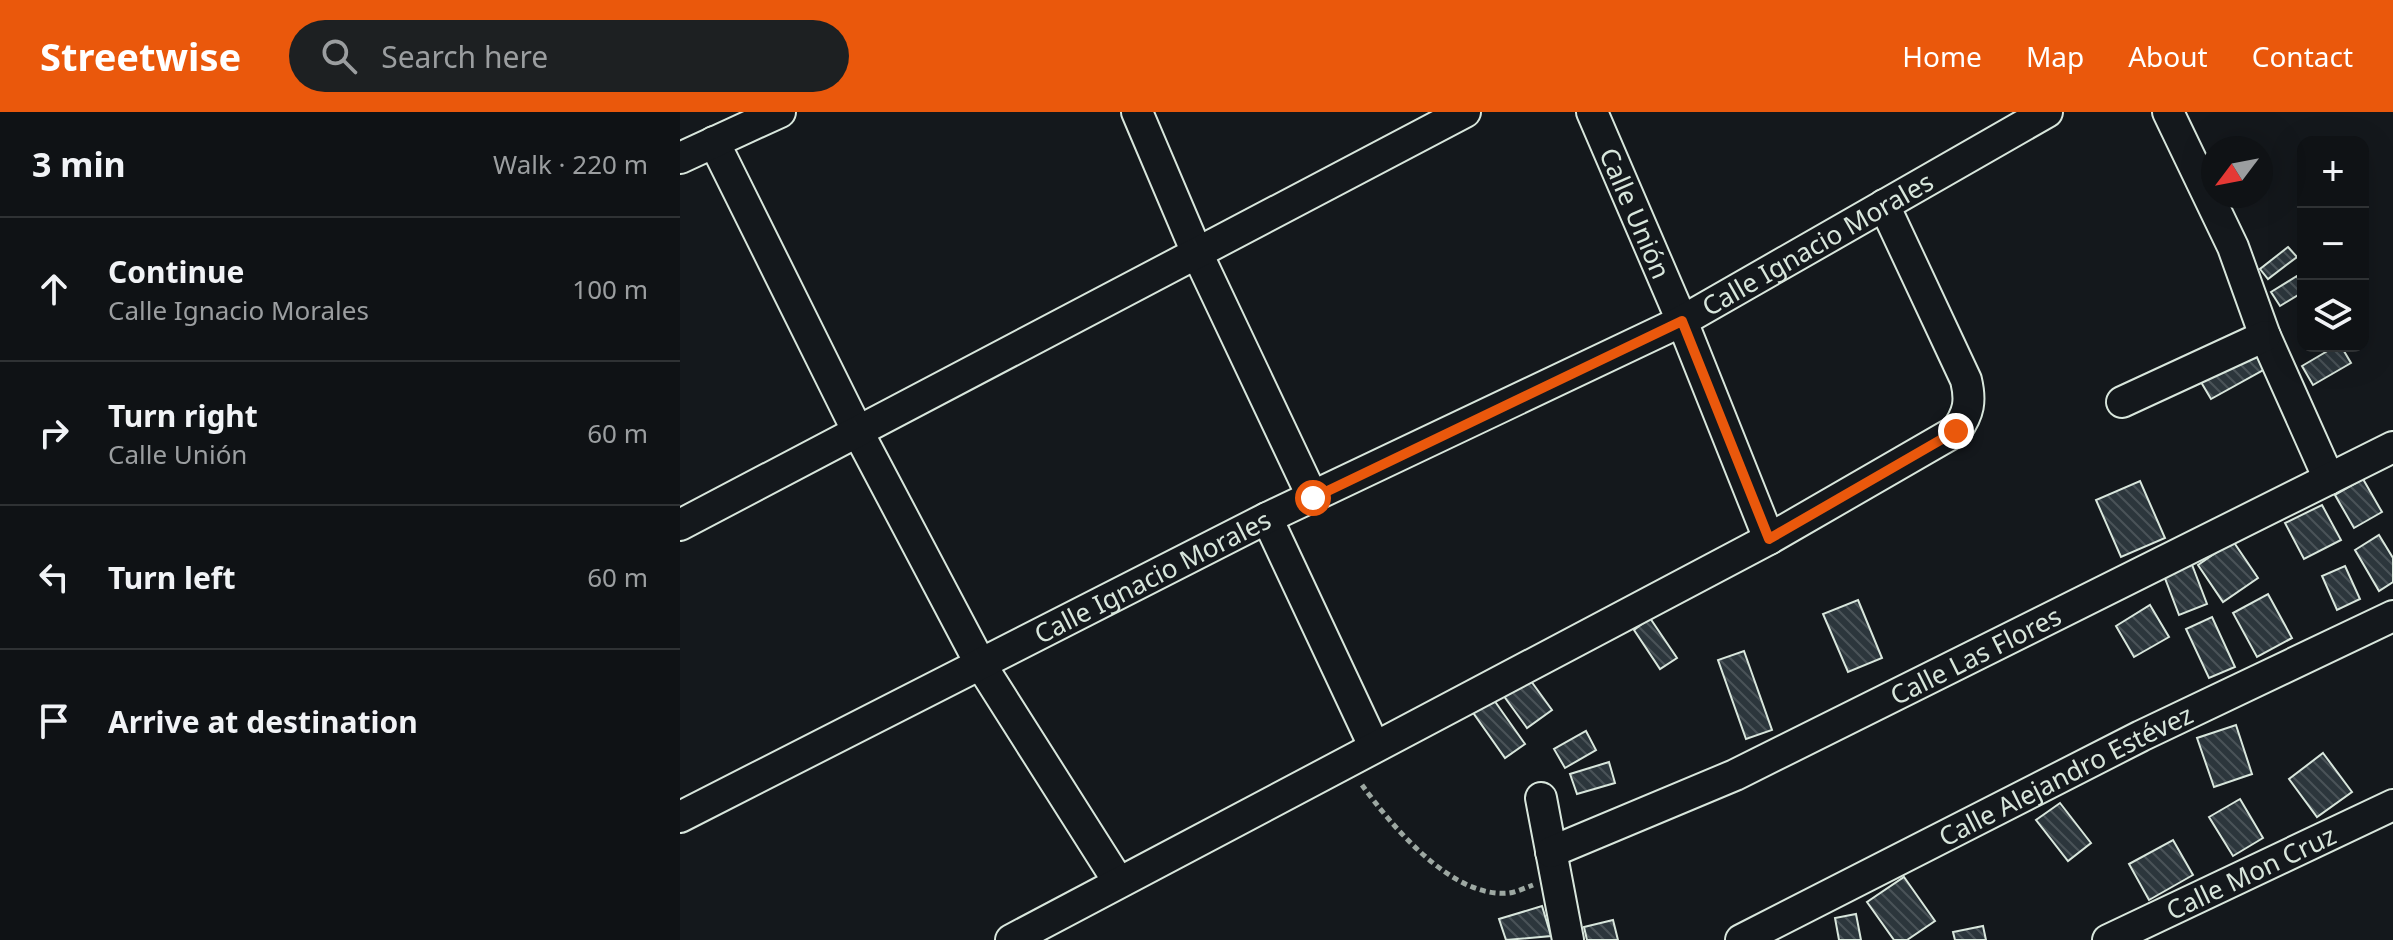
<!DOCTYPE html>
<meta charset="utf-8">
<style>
:root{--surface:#0f1215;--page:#1d2022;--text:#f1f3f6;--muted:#9b9ea0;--line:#2f3234;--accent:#ea580c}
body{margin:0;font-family:"Noto Sans",sans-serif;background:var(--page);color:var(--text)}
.controls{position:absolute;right:24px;top:24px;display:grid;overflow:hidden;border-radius:16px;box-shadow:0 8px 32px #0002}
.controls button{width:72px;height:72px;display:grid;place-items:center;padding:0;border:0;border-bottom:2px solid var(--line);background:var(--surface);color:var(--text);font:40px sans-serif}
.compass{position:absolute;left:1521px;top:24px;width:72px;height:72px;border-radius:50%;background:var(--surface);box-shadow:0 8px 32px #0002;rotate:238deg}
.stop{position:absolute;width:24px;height:24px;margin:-18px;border:6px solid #ea580c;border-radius:50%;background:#fff}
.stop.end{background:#ea580c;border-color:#fff;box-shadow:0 2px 8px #0008}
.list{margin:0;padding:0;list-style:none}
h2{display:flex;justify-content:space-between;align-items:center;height:104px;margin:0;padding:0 32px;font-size:34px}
h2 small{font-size:26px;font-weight:400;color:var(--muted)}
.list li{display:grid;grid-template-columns:52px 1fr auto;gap:24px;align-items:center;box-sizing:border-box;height:144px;padding:0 32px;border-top:2px solid var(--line)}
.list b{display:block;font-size:30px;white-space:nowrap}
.list p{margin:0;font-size:26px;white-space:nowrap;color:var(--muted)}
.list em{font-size:26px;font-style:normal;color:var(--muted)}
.icon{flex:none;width:44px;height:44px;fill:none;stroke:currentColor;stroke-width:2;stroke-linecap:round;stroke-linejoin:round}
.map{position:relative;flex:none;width:1713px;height:828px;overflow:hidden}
header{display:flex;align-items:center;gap:48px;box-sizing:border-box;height:112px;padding:0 40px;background:var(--accent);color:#fff}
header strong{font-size:38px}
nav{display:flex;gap:44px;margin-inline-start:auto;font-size:28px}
.search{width:560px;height:72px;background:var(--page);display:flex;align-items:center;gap:20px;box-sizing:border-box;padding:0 28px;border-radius:44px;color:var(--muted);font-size:30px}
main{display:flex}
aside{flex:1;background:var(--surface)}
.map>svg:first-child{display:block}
.building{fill:url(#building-back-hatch);stroke:#d8e6dc;stroke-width:2}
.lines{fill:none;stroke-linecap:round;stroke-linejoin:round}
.minor-casing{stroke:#d8e6dc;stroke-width:34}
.path{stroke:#9da8a2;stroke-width:5;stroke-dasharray:6 4;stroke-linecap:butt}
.minor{stroke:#14181c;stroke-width:30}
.route{stroke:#ea580c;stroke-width:10}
.labels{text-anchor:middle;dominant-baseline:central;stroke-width:6;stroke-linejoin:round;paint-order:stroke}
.street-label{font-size:26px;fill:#d8e6dc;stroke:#14181c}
</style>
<header>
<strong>Streetwise</strong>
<div class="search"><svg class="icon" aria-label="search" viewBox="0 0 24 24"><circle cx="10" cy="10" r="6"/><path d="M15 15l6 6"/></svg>Search here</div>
<nav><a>Home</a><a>Map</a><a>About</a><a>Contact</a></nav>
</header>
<main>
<aside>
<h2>3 min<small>Walk · 220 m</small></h2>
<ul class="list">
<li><svg class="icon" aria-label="ahead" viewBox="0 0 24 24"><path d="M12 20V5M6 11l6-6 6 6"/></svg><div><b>Continue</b><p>Calle Ignacio Morales</p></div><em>100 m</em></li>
<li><svg class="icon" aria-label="right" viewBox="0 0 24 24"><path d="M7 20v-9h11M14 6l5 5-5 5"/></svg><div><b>Turn right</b><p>Calle Unión</p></div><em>60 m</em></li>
<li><svg class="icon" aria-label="left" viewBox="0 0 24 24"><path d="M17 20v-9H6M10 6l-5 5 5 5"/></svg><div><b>Turn left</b></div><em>60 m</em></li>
<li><svg class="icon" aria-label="arrive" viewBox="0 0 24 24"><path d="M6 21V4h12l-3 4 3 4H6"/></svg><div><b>Arrive at destination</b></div></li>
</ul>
</aside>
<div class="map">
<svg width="1713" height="828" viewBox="0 0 1713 828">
<defs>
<pattern id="building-back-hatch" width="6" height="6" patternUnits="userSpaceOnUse" patternTransform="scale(2)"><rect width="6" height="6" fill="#2c363c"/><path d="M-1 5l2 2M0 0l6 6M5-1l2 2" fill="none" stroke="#4a5358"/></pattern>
</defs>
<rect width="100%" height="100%" fill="#14181c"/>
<!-- building -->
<g class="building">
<polygon points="1608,135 1617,145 1588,167 1580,157"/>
<polygon points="1617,164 1623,180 1600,194 1591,180"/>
<polygon points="1572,234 1585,257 1531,287 1518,265"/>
<polygon points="1656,234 1661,234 1671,251 1633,273 1622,254"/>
<polygon points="1683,367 1702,400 1674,416 1655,383"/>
<polygon points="1460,369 1485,426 1441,445 1416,388"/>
<polygon points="1642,393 1661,428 1624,447 1605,411"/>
<polygon points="1699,423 1713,446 1713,470 1699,479 1675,438"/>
<polygon points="1553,429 1578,466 1543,490 1518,453"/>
<polygon points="1511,450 1527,492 1499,503 1483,461"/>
<polygon points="1665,454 1680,487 1657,498 1642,464"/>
<polygon points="1588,482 1612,526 1577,545 1553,501"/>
<polygon points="1178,488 1202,546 1168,560 1143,502"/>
<polygon points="1470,493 1489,525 1454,545 1436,514"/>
<polygon points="1532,505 1555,555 1529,566 1506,517"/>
<polygon points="970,506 997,546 980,557 954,518"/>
<polygon points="1064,539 1092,618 1066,627 1038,548"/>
<polygon points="843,558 872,598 847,616 818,576"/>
<polygon points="809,581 845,632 825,646 789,595"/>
<polygon points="1556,613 1572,662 1534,675 1517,626"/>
<polygon points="906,619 916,638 885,656 874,637"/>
<polygon points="1643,641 1672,680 1637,705 1609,667"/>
<polygon points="929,650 935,671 897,682 890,662"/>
<polygon points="1560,687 1583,726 1553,744 1529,705"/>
<polygon points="1380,691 1411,731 1388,749 1356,708"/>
<polygon points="1493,728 1513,763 1469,788 1449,752"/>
<polygon points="1224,765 1255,809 1227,828 1214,828 1187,790"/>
<polygon points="862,794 871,824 826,828 819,807"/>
<polygon points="1176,802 1181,828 1159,828 1155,806"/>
<polygon points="933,808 938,828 907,828 904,815"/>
<polygon points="1303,814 1306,828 1275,828 1273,820"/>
</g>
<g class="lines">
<!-- minor casing -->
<g class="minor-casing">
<g id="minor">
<polyline points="457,0 517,141 633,386"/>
<path id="s1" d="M912 0 1002 209 1089 427"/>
<polyline points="1488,0 1553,135 1585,224 1649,367"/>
<polyline points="34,30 179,322 301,553 438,769"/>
<polyline points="0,46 100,0"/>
<polyline points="1442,290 1585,224"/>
<polyline points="587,406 694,634"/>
<polyline points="0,413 785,0"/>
<polyline points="861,686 888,828"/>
<path id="s2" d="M0 705 587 406 1002 209 1367 0"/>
<path id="s3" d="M871 740 1055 663 1713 335"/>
<path d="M331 828 1089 427 1276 319C1289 301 1291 289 1286 268L1204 93"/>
<path id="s4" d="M1061 828 1461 624 1713 504"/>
<path id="s5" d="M1428 828 1713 693"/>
</g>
</g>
<!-- path -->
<path class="path" d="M682 673C711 713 772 787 829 781 836 780 845 776 853 773"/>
<!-- minor -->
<use href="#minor" class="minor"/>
</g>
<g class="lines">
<!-- route -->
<polyline class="route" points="633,386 1002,209 1089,427 1276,319"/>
</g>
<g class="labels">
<!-- street labels -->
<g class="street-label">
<text stroke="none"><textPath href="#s1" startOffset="110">Calle Unión</textPath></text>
<text stroke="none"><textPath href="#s2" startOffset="1274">Calle Ignacio Morales</textPath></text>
<text stroke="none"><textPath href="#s2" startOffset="530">Calle Ignacio Morales</textPath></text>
<text stroke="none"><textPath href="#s3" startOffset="468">Calle Las Flores</textPath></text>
<text stroke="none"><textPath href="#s4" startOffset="364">Calle Alejandro Estévez</textPath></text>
<text stroke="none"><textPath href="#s5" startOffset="158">Calle Mon Cruz</textPath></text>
</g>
</g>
</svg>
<div class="controls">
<button>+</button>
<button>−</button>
<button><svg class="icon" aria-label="layers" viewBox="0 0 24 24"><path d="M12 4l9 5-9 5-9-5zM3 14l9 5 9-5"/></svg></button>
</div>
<svg class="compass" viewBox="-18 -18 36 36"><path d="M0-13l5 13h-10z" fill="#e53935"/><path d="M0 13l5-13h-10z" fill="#9b9ea0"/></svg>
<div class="stop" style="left:633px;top:386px"></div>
<div class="stop end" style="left:1276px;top:319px"></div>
</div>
</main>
